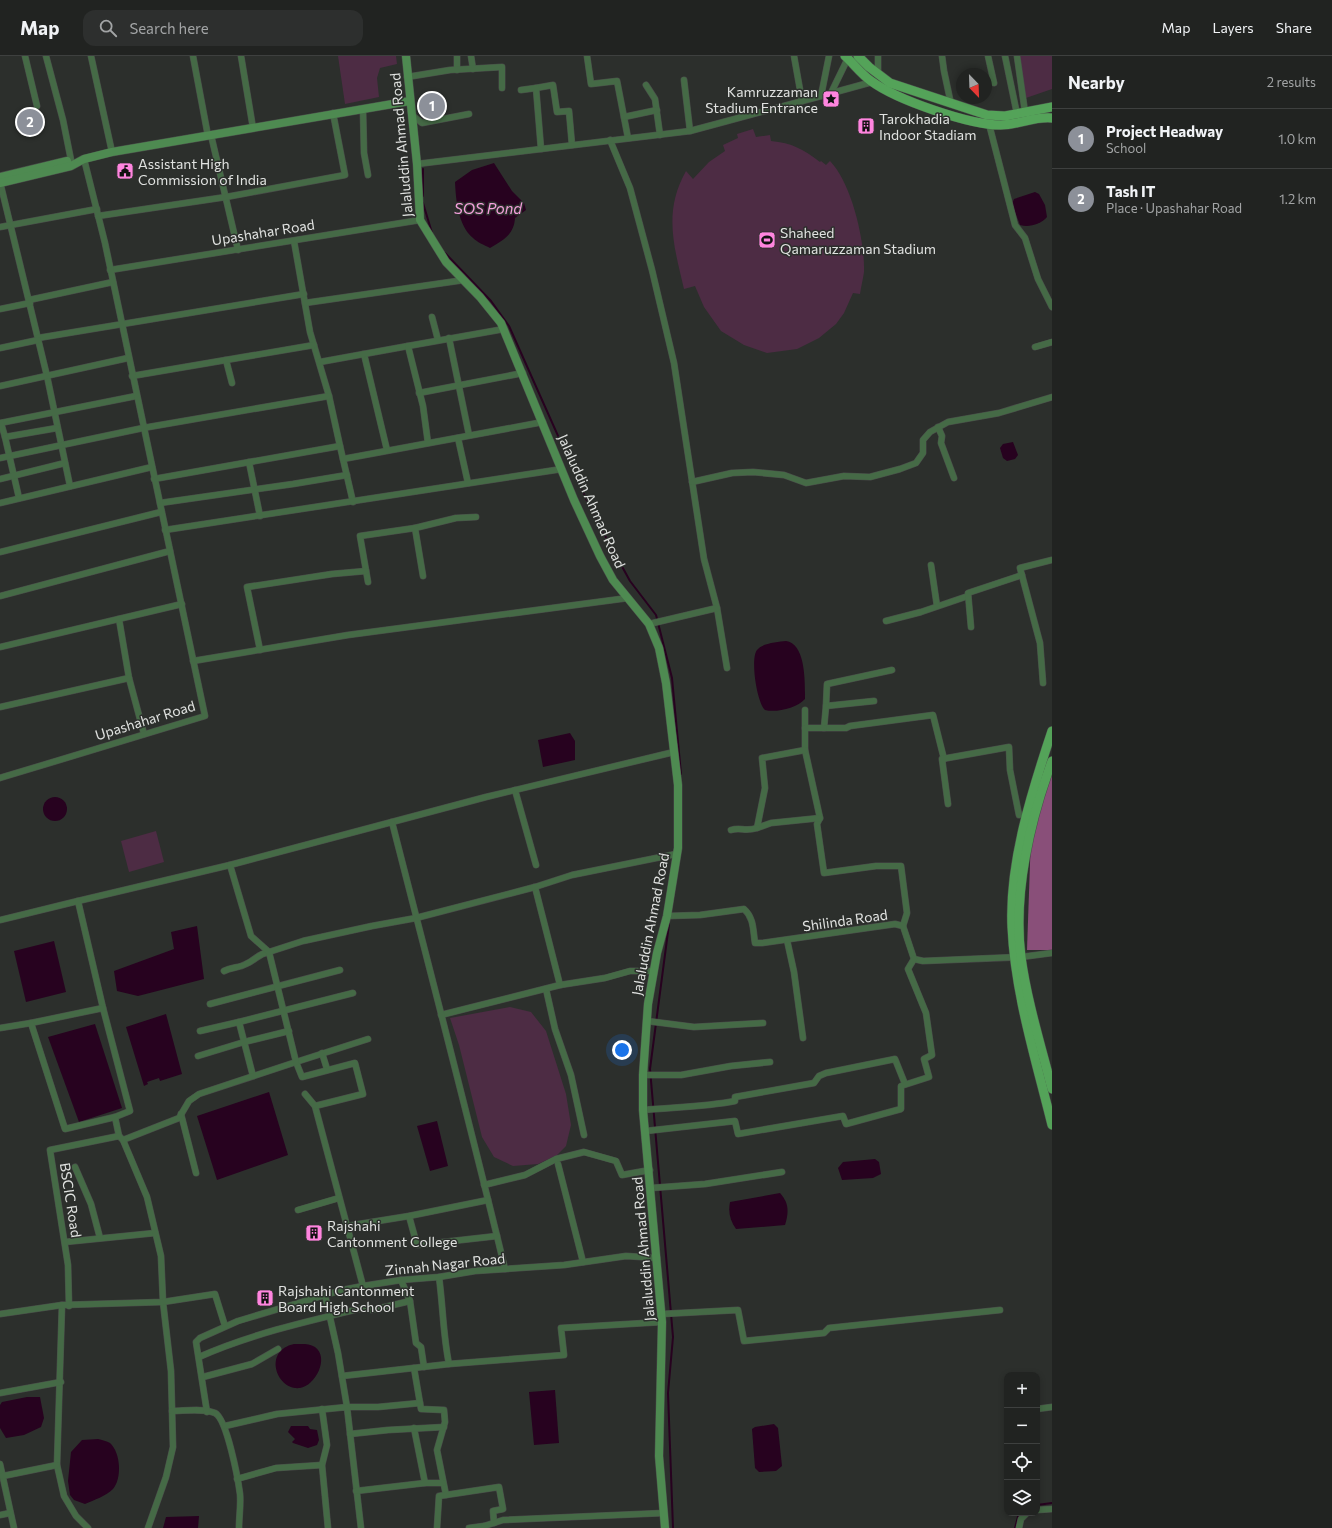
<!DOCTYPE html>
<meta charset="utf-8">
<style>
:root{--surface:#212321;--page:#2d2f2e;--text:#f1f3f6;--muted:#a2a4a5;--line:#3e403f;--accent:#8c9099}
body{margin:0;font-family:Commissioner,sans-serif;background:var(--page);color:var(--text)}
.controls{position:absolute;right:12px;bottom:12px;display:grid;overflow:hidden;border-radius:8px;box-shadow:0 2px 6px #0003}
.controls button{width:36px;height:36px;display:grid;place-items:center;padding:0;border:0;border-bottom:1px solid var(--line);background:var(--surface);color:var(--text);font:20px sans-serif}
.compass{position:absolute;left:956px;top:12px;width:36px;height:36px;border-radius:50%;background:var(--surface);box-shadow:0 2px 6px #0003;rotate:157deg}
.you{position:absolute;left:622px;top:994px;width:14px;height:14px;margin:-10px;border:3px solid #fff;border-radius:50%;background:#1a73e8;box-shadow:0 0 0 6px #1a73e833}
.badge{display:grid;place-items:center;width:26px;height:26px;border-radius:50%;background:var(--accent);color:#fff;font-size:13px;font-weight:700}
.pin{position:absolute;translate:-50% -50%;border:2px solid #fff;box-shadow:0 1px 4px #0006}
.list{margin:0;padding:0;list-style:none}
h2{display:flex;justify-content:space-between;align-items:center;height:52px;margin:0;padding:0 16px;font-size:17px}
h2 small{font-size:13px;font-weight:400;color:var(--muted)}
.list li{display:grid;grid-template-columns:26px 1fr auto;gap:12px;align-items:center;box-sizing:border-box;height:60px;padding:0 16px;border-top:1px solid var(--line)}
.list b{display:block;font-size:15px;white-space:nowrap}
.list p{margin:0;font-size:13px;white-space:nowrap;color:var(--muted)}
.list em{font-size:13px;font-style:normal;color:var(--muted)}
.icon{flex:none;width:22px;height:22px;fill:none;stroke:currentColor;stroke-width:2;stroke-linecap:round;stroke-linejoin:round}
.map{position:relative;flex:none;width:1052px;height:1472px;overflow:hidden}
header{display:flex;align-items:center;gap:24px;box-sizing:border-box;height:56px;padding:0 20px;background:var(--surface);border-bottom:1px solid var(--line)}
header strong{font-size:19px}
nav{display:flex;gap:22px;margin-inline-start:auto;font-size:14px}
.search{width:280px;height:36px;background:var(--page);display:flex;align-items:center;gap:10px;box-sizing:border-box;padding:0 14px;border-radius:12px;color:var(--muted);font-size:15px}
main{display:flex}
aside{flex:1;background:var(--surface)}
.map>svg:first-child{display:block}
.green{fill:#4d2c44}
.forest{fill:#894f79}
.water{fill:#27021f}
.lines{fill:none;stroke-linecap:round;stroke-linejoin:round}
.stream{stroke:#27021f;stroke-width:2}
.street-casing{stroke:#494c49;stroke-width:7}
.secondary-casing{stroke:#494c49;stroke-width:9}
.primary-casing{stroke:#494c49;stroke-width:10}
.street{stroke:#456a46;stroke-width:6}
.secondary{stroke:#4e8a51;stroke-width:8}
.primary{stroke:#54a359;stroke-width:9}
.labels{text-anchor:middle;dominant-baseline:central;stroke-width:3;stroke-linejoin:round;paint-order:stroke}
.poi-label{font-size:14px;fill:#e0e2e0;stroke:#2c2f2c;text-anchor:start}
.street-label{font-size:14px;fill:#e0e2e0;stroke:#2c2f2c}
.water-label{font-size:15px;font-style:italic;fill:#f5a0dd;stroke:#2c2f2c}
</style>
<header>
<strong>Map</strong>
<div class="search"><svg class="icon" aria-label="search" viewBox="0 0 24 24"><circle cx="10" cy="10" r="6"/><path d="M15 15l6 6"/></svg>Search here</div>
<nav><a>Map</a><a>Layers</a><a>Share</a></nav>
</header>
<main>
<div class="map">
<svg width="1052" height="1472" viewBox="0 0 1052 1472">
<rect width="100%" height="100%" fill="#2c2f2c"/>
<!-- green -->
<g class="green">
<polygon points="338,0 396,0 397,8 380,12 377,22 379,41 345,48"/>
<polygon points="1019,0 1052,0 1052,33 1023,43"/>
<path d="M753 73 756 81 770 79 771 85C792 87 803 93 820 106L821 105 826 109 830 105C852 128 865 185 864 216 863 223 861 231 860 238L853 237 844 257 836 268 819 282 797 293 767 297 744 289 721 275 704 251 695 230 684 233C674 190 663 156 686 115L693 123 709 106 725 95 723 89 738 82 737 78Z"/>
<polygon points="156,775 164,806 129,816 121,785"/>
<polygon points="510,951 531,956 546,975 566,1038 571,1069 566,1090 557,1099 538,1108 513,1110 494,1101 482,1081 459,989 450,962"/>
</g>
<!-- forest -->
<polygon class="forest" points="1052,716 1052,894 1027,894 1031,779"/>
<!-- water -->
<g class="water">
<path d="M494 107 512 135 524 147 526 154 515 162C514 179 503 184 490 192 484 189 477 186 473 182 458 169 456 145 455 126L472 114Z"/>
<path d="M1035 136 1039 138 1045 149 1047 161C1041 168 1029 172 1020 169L1012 148 1014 143Z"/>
<polygon points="1013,386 1018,399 1015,403 1007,405 1003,402 1000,392 1003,388"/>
<path d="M786 585C806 588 805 626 805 643 797 652 776 657 765 654 757 647 750 603 757 594 762 587 778 586 786 585Z"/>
<polygon points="570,677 575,685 575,704 543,711 538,684"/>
<circle cx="55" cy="753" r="12"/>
<polygon points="197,870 204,923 138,940 117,935 114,915 174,893 171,876"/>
<polygon points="54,885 66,936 26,946 14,895"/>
<polygon points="166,958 182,1018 160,1025 159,1022 147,1026 148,1028 144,1030 126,971"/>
<polygon points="95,968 122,1052 79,1066 48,981"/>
<polygon points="269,1036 288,1099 217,1124 197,1060"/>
<polygon points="437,1065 448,1110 430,1115 417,1070"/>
<polygon points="875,1103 879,1106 881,1118 873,1122 842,1124 838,1112 843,1106"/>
<path d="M780 1137C789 1147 789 1156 785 1169L736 1173C730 1165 728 1156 730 1146Z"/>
<path d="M294 1288C301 1288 309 1287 315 1291 330 1302 315 1330 300 1332 277 1335 262 1295 294 1288Z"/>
<polygon points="555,1334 559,1387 534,1389 529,1336"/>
<polygon points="27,1341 40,1341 44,1362 41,1371 24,1379 6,1382 0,1372 0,1349 2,1346"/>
<polygon points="774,1368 778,1372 782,1410 776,1415 759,1416 755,1412 752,1373 755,1371"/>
<polygon points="291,1370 308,1370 310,1373 317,1374 319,1384 317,1389 308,1392 293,1387 292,1386 295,1383 288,1376"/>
<path d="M98 1383C102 1384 107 1385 110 1387 121 1397 122 1423 113 1433 106 1440 94 1444 85 1448L74 1444 70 1439 68 1425 71 1396 82 1384Z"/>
<polygon points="199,1460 198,1472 163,1472 166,1461"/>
</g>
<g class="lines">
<!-- stream -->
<g class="stream">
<polyline points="423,140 423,113"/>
<polyline points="423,147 432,177"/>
<polyline points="445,197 491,245 509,270 592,456 630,525 656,559 672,622 681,718"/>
<polyline points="669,868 650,1013 673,1281 668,1337 673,1472"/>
<polyline points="1037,1449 1052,1447"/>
<polyline points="1015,1472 1019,1457"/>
</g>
<!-- street casing -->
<g class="street-casing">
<g id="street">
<polyline points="25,0 37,50"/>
<polyline points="46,0 63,64 71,104"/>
<polyline points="91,0 112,96"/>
<polyline points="193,0 208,80"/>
<polyline points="241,0 253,72"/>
<polyline points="457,0 457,14"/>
<polyline points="471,0 473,13"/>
<polyline points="587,0 591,28 617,25 628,82"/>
<polyline points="794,0 802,45"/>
<polyline points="829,0 821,40 872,26"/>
<polyline points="878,0 878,19"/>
<polyline points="942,0 944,15 951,48"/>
<polyline points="988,0 994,27"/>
<polyline points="1005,0 1017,58"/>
<polyline points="1017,0 1025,56"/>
<polyline points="407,21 450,14 502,11 502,32"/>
<polyline points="684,24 690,75"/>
<polyline points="646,29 655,43 660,79"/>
<polyline points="536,32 553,29 557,56 569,55 572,89"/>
<polyline points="521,34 536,32 541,93"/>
<polyline points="831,37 849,0"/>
<polyline points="363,54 364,97 368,119"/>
<polyline points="412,59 422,67 469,58"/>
<polyline points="624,61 657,54"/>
<polyline points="989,68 1015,169 1025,182 1038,223 1052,251"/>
<polyline points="211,79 238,194"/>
<polyline points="610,84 630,132 652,214 674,307 704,503 717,552 727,612"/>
<polyline points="417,108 690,75 821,40"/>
<polyline points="0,126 47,320 70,430"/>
<polyline points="98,160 226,141 345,119 333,57"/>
<polyline points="0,171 97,153"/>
<polyline points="294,185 310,276 329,340 340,390"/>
<polyline points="110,214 420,164"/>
<polyline points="29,244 113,226"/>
<polyline points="305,247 464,224"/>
<polyline points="0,253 30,247"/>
<polyline points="432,261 438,284"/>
<polyline points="38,282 304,238"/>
<polyline points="449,282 469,379"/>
<polyline points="1035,291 1052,286"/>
<polyline points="0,292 38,284"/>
<polyline points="364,298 387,394"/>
<polyline points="226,304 232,327"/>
<polyline points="320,306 408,290"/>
<polyline points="132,320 314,289"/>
<polyline points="0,330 128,302"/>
<polyline points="419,337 523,317"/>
<polyline points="0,367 136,340"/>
<polyline points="1,367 5,381 57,372"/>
<polyline points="938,371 942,380 941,387 954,422"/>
<polyline points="5,381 19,442"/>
<polyline points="458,382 468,427"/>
<polyline points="428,387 423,350 408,290 504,273"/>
<polyline points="0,402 143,372 329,340"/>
<polyline points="343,403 353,446"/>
<polyline points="249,406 260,460"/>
<polyline points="0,423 65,407"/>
<polyline points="154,423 340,390 343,403 543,366"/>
<polyline points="692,426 732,417 753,416 784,419 806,427 844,420 870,421 900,413 916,407 923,397 923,384 930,376 948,366 999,357 1052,341"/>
<polyline points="0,447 152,411"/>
<polyline points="160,447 293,428 347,419"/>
<polyline points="415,472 456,462 476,461"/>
<polyline points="165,474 562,413"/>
<polyline points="0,496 161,456"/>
<polyline points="931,509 937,550"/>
<polyline points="368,526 360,480 415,472 423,520"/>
<polyline points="0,540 170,495"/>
<polyline points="119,563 129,622 144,678"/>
<polyline points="886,565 921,556 968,540"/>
<polyline points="649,568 717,552"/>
<polyline points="971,571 968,537 1022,519"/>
<polyline points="0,591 182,548"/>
<polyline points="260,594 247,531 332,518 366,515"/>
<polyline points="193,605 348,579 628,542"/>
<polyline points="1043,627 1040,587 1020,512 1052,504"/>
<polyline points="874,645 826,650 827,628 892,614"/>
<polyline points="826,650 824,672 846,672 850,670 933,659 944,703"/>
<polyline points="0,651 129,622"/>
<polyline points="805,672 805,654"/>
<polyline points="824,672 805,672 805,694 820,762 817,768 824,817 876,810 901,810 907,857 903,870"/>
<polyline points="805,694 762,702 765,732 757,772 771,767 820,762"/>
<polyline points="0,722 205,660 105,187 84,103"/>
<polyline points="515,734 536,809"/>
<polyline points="948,748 942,703 1009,691 1010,714 1019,759"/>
<polyline points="392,766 486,741 674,696"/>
<path d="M731 774C741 771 745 776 757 772"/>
<polyline points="535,831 560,929"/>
<polyline points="78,845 230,809"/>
<path d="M667 860 700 859 744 853C754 862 753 874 755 887H762L895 868 903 870 914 903 923 905 1021 901 1052 897"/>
<polyline points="0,864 78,845 103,952"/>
<polyline points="787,884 794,916 803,982"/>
<polyline points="546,933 555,973 571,1019 584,1079"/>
<polyline points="210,948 340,914"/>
<polyline points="441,959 560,929 605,922 630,915 653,915"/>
<polyline points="647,965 694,971 763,967"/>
<polyline points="239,966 353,937"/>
<polyline points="31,967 103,952 130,1055 115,1061"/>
<polyline points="0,972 31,967 65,1073 115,1061 119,1080"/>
<polyline points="200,975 239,966 253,1020"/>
<polyline points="322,997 327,1013"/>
<polyline points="198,1000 244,986 289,975"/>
<polyline points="643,1019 681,1019 731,1010 770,1006"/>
<polyline points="305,1038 315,1050 363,1230"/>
<polyline points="315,1050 363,1038 355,1007 302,1021 296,1006 368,983"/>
<path d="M643 1054C674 1051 705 1051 735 1045V1041L814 1027 819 1020 826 1017 895 1003 905 1028"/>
<polyline points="181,1058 196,1117"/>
<polyline points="646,1075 735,1065 738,1078 843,1060 846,1068 901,1053 901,1030 929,1021 924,1003 932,999 926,957 908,913 914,903"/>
<path d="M123 1084 179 1062 189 1045 199 1038 296 1006 269 896C257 898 256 904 246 908 239 912 232 911 224 915"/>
<polyline points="558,1108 583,1206"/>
<polyline points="75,1111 91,1148 100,1182"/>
<polyline points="484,1129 525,1119 556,1103 584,1096 616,1105 622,1119 650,1114"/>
<polyline points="651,1132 705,1128 782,1116"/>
<polyline points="298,1154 339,1142"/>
<polyline points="409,1160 417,1189 497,1180"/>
<polyline points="347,1170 409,1160 488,1144"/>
<polyline points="65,1186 155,1177"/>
<path d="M505 1213C469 1064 430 915 392 766L230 809 251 880 269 896 303 885 372 870 416 862 535 831 572 819 676 798"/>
<path d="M439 1221C443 1250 443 1279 449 1308"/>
<polyline points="401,1224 410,1245 416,1287 421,1291 424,1311"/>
<polyline points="325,1239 338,1297 347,1351 378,1351 420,1347"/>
<polyline points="62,1249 57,1409 64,1440 76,1460 88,1472"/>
<polyline points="69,1250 68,1209 50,1094 119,1080 123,1084 147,1141 161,1200 163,1246 171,1315 173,1391 166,1421 148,1472"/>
<polyline points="0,1258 62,1249 163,1246 215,1238 225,1270"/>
<polyline points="662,1258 738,1254 744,1285 824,1277 829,1272 1000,1254"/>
<path d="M199 1301C251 1278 308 1265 363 1252L372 1254 410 1245"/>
<polyline points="414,1312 421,1353 444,1354 445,1366 437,1394 446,1439"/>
<polyline points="342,1320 449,1308 564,1299 561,1272 662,1266"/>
<polyline points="203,1321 252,1308 278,1293"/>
<polyline points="0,1337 61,1326"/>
<polyline points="1037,1353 1052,1351"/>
<path d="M172 1355C184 1355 204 1352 215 1357 227 1363 238 1423 240 1438 241 1449 239 1461 239 1472"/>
<polyline points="207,1356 196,1286 200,1282 238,1265 342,1234 363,1230 401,1224 439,1221 475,1215 564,1209 626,1200 657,1202"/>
<polyline points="225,1370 277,1358 347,1351 361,1472"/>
<polyline points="414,1372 425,1427"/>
<polyline points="350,1378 388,1374 444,1371"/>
<polyline points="0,1408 14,1472"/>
<polyline points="322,1409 327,1389 322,1353"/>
<polyline points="3,1420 57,1409"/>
<polyline points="237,1423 276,1412 322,1409 328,1472"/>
<polyline points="356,1435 425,1427 443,1427"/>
<polyline points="1037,1454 1052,1453"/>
<polyline points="0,1459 10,1457"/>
<polyline points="437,1472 439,1440 499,1431 503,1453 493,1455 494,1467"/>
<polyline points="469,1472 484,1470"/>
<polyline points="484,1472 484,1470 503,1464 664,1457"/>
<polyline points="1019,1472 1021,1463 1027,1457"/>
</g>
</g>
<!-- secondary casing -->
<g class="secondary-casing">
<g id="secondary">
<polyline points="406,0 417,108 420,164 446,206 480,241 501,267 574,444 600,500 613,524 649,568 659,592 666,627 678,729 678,792 667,860 657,897 648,948 643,1019 643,1054 662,1266 659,1400 665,1472"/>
<polyline points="0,121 67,105"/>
<polyline points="0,127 71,110 84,103 112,96 410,45"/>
</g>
</g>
<!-- primary casing -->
<g class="primary-casing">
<g id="primary">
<path d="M845 0C854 8 861 18 871 25 897 44 969 69 1001 69 1018 69 1035 60 1052 62"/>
<polyline points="858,0 869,11 890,27 987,59 1005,60 1052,51"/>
<path d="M1052 675C1032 735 1009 807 1012 871 1015 938 1036 1004 1052 1069"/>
<path d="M1052 705C1030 764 1013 837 1021 901 1027 945 1041 990 1052 1033"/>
</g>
</g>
<!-- street -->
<use href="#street" class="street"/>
<!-- secondary -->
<use href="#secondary" class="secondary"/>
<!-- primary -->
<use href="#primary" class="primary"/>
</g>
<!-- icons -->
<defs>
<g id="sight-square" transform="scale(0.9)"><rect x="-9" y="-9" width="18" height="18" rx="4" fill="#ff85df" stroke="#2c2f2c"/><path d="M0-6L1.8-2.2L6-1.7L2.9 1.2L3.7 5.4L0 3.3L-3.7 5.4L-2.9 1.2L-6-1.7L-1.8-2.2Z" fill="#111"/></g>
<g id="building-square" transform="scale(0.9)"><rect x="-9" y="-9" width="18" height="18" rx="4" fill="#ff85df" stroke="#2c2f2c"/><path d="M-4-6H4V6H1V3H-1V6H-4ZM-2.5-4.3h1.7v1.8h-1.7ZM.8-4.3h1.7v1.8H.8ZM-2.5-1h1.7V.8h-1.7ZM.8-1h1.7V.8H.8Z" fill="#111"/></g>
<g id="civic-square" transform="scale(0.9)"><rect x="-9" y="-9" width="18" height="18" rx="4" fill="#ff85df" stroke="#2c2f2c"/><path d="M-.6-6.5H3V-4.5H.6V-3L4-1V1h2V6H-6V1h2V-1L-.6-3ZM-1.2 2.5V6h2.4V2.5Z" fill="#111"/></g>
<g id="stadium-square" transform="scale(0.9)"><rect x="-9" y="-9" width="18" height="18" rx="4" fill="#ff85df" stroke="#2c2f2c"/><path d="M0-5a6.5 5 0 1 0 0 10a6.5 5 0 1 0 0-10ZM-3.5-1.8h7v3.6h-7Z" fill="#111"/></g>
</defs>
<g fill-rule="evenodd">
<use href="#sight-square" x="831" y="43"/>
<use href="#building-square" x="866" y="70"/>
<use href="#civic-square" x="125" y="115"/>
<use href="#stadium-square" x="767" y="184"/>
<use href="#building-square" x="314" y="1177"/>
<use href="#building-square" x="265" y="1242"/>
</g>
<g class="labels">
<!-- poi labels -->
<g class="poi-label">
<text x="818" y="35" text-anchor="end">Kamruzzaman<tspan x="818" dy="16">Stadium Entrance</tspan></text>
<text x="879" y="62">Tarokhadia<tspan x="879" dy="16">Indoor Stadiam</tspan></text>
<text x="138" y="107">Assistant High<tspan x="138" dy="16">Commission of India</tspan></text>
<text x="780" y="176">Shaheed<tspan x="780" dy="16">Qamaruzzaman Stadium</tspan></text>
<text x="327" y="1169">Rajshahi<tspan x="327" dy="16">Cantonment College</tspan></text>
<text x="278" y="1234">Rajshahi Cantonment<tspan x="278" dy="16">Board High School</tspan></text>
</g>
<!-- street labels -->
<g class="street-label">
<text transform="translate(401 89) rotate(-95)">Jalaluddin Ahmad Road</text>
<text transform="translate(263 176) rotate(-9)">Upashahar Road</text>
<text transform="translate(592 445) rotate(66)">Jalaluddin Ahmad Road</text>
<text transform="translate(145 664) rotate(-17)">Upashahar Road</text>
<text transform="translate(845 864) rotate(-8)">Shilinda Road</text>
<text transform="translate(650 868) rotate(-79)">Jalaluddin Ahmad Road</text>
<text transform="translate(71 1144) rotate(81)">BSCIC Road</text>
<text transform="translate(643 1193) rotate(-95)">Jalaluddin Ahmad Road</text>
<text transform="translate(445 1208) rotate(-6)">Zinnah Nagar Road</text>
</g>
<!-- water labels -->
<g class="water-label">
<text x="488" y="152">SOS Pond</text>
</g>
</g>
</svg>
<div class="controls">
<button>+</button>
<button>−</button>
<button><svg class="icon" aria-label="locate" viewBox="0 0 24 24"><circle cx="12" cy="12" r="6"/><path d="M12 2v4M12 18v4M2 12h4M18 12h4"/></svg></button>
<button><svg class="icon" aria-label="layers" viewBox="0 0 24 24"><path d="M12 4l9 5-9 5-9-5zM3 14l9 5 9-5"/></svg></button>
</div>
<svg class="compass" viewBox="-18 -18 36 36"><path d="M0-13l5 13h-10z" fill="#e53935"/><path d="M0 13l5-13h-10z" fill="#a2a4a5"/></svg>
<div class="you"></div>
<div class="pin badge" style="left:432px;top:50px">1</div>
<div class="pin badge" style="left:30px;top:66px">2</div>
</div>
<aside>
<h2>Nearby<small>2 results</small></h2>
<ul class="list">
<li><span class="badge">1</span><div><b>Project Headway</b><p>School</p></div><em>1.0 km</em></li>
<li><span class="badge">2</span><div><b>Tash IT</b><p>Place · Upashahar Road</p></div><em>1.2 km</em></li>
</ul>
</aside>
</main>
